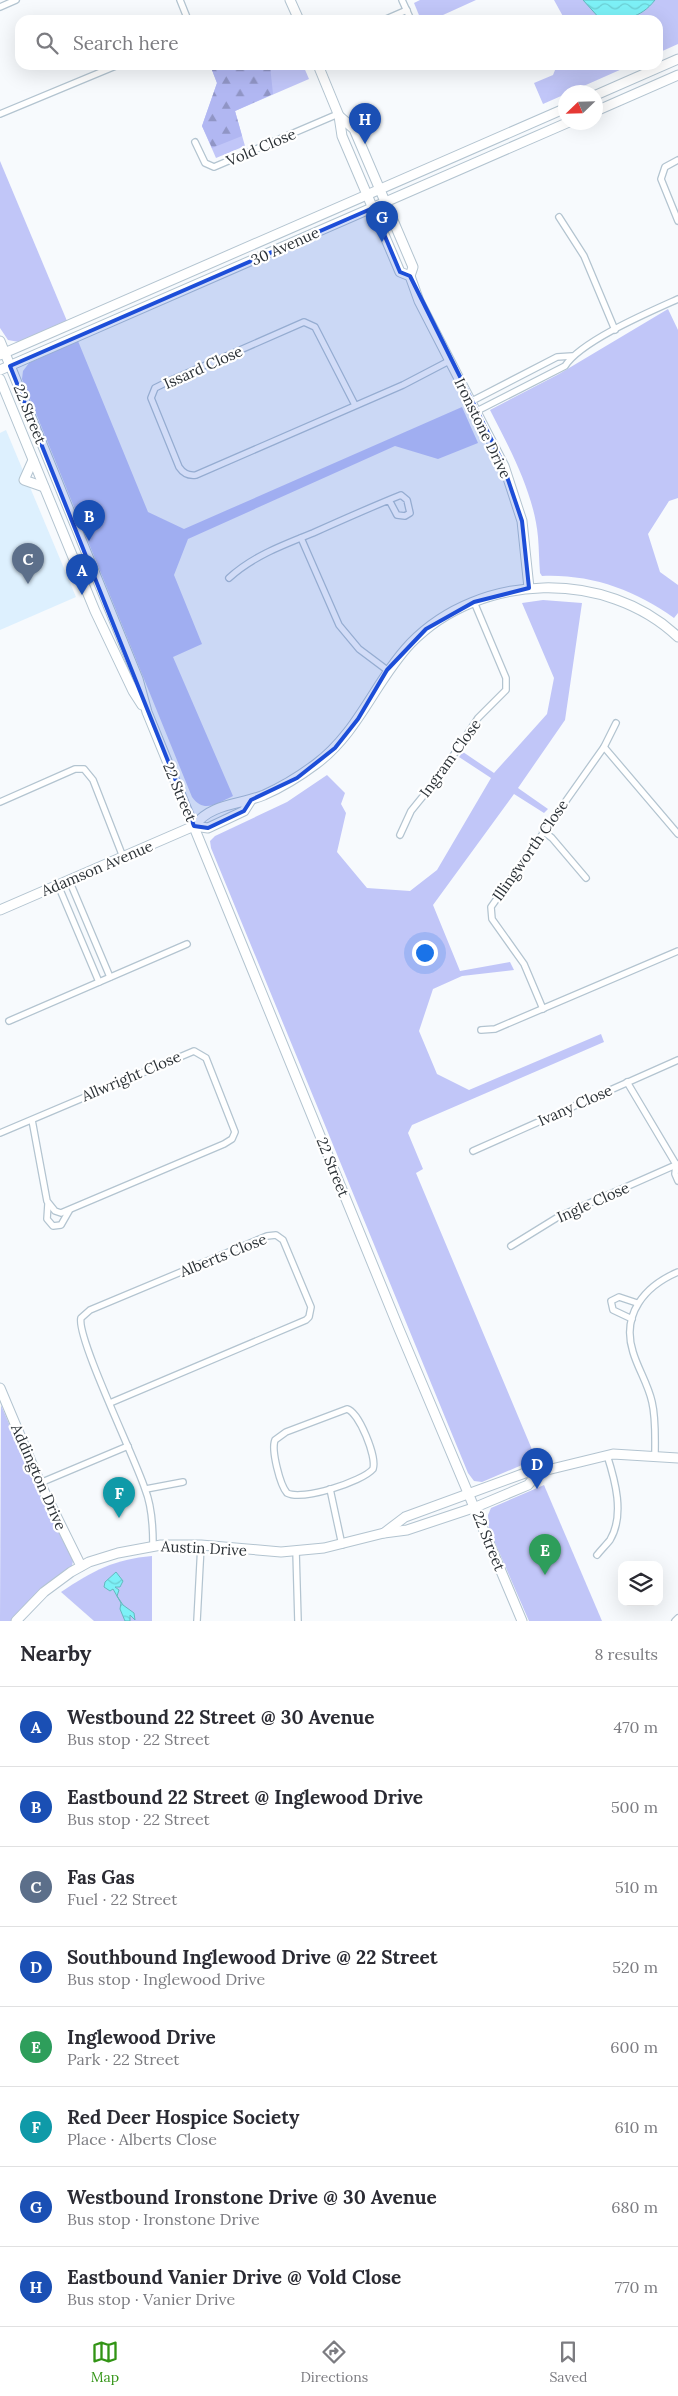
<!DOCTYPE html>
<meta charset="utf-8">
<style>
:root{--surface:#fff;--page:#f2f2f3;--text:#2b2b33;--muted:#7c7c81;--line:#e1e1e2;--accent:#329415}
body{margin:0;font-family:Lora,serif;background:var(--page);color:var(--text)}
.controls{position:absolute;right:15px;bottom:15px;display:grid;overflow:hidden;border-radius:10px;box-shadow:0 5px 20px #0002}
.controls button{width:45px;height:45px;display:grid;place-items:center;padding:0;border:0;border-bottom:1px solid var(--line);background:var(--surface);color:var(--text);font:25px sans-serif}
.compass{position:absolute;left:558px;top:85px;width:45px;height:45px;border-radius:50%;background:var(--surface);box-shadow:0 5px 20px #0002;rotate:247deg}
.you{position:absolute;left:424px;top:952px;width:18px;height:18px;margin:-12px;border:4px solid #fff;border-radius:50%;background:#1a73e8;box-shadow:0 0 0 8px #1a73e833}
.badge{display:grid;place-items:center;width:32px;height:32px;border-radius:50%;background:var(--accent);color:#fff;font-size:16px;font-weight:700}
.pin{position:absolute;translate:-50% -41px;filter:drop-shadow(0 1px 2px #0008)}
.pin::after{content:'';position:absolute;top:26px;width:18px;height:15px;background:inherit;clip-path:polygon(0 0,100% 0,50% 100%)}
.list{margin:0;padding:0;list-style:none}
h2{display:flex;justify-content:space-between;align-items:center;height:65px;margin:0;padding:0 20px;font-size:21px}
h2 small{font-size:16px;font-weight:400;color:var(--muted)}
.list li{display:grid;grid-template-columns:32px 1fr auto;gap:15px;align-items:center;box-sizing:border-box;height:80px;padding:0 20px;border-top:1px solid var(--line)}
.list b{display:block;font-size:19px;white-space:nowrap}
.list p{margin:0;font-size:16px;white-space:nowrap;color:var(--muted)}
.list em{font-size:16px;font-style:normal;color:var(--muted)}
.icon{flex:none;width:28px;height:28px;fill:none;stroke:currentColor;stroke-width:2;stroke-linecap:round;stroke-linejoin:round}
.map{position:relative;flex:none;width:678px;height:1621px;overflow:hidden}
.search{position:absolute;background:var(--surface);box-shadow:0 5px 20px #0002;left:15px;right:15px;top:15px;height:55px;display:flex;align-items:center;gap:12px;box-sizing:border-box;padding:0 18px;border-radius:15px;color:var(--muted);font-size:19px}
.sheet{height:705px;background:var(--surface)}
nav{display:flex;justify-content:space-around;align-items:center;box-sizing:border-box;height:70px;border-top:1px solid var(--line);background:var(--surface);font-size:14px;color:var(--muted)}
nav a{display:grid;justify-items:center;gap:2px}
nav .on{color:var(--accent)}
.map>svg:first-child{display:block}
.built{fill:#ddf0fe}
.green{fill:#c1c6f8}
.forest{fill:url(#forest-firs)}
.water{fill:url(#water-waves);stroke:#65b8be}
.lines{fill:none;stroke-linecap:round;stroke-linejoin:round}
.street-casing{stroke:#b3c4d0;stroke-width:8}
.secondary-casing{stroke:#b3c4d0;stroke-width:11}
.street{stroke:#fff;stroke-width:5.5}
.secondary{stroke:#fff;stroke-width:9}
.marked{fill:#1d4ed8;fill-opacity:0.2;stroke:#1d4ed8;stroke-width:4;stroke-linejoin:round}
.labels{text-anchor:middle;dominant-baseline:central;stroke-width:4.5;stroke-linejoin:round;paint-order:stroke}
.street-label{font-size:15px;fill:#2d3338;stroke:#fff}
</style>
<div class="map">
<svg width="678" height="1621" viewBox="0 0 678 1621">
<defs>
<pattern id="forest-firs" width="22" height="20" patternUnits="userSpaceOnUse" patternTransform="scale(1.25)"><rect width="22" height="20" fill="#b1b7f2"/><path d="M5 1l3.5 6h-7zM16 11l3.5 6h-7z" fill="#9095c5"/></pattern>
<pattern id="water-waves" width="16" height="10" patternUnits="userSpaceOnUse" patternTransform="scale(1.25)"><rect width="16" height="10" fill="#7df1f7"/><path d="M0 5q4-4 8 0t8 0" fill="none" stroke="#6ccfd4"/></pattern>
</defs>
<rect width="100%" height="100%" fill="#f7fafd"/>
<!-- built -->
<polygon class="built" points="6,430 76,597 0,630 0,433"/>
<!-- green -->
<g class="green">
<polygon points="420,0 476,0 432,20 421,20 414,3"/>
<polygon points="554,0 678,0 678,44 658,53 658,20 565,20"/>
<polygon points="210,65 303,65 309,79 235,111 245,146 216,158 202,126 217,83"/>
<polygon points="557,65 631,65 543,104 534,83 553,75"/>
<polygon points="0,161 67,321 19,342 8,340 0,328"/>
<path d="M668 309 678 330V498L669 501 648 534 660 572 678 585V613L674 618C635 590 591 574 542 576L540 573C539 561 539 549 538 537 534 493 510 449 490 410L559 374Z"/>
<path d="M78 341 148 512 184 529 462 407 478 443 438 459 395 446 188 539 174 575 202 644 173 657 233 796C218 803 204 814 192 797L22 379 23 371 29 363Z"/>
<polygon points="543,600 582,603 565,720 518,788 548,809 544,813 514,794 433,905 460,971 510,962 514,970 462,976 433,989 419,1031 437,1074 469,1090 601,1034 604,1042 412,1125 408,1133 423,1169 416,1173 536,1459 482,1482 474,1481 468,1473 211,848 210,841 215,836 287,802 327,775 345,793 341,804 346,813 337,852 367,888 410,891 437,870 491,778 459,757 463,752 494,773 547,714 554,678 522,603"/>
<polygon points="1,1405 32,1477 73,1561 72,1566 19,1621 0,1621"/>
<polygon points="544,1485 602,1621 529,1621 489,1529 488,1515 491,1508"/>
<path d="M152 1556V1621H94L61 1592C92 1571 115 1559 152 1556Z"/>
</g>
<!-- forest -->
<polygon class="forest" points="210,65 270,65 273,94 235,111 242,136 212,148 202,126 217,83"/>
<!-- water -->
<g class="water">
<path d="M583 0H655C640 19 624 20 601 20Z"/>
<polygon points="116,1572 123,1581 120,1587 115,1587 119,1590 117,1596 123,1605 134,1613 135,1620 130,1615 130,1621 125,1621 120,1609 121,1603 113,1589 110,1591 104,1587 105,1582"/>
</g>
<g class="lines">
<!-- street casing -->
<g class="street-casing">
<g id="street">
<polyline points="180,0 188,20"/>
<polyline points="402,0 411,20"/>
<polyline points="0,7 16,0"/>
<polyline points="384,20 407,10"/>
<polyline points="436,65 447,65"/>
<polyline points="0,114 118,65"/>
<polyline points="195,142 205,163 214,167 338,114"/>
<polyline points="678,160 665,167 661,179 678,221"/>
<polyline points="559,217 584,256 615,330"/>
<polyline points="472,401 557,357 572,356"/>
<path d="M355 405 315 327 304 322 167 382 155 388 151 398 179 467C183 473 189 476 196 475L403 385 449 361"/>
<path d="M477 411 565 366C581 341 649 312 678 299"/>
<polyline points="301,538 339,625 359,649 387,670"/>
<path d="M229 578C253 556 283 545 313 533 342 520 371 507 401 495L407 500 410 513 405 516 397 515 389 500"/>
<polyline points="604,747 678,834"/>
<polyline points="0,802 75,769 84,769 93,780 123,857"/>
<polyline points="543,831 552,838 586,878"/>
<polyline points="400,835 411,811 441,774 478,718 506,690 506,678 474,602"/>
<polyline points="69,880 110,977"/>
<polyline points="58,885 99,982"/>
<polyline points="543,1009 524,964 492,919 491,907 604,747 616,723"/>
<polyline points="9,1021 187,944"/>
<polyline points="481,1030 495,1029 678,951"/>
<polyline points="627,1082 677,1166"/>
<polyline points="0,1133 194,1051 206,1058 235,1132 232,1139 224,1144 61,1213 55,1211 47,1201 32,1120"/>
<polyline points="473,1151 678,1060"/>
<polyline points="676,1165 675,1174 678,1181"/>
<polyline points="48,1204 47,1219 53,1226 61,1225 69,1211"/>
<polyline points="511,1246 558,1217 678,1164"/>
<polyline points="632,1319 613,1310 611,1301 619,1297 637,1303"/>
<path d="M110 1403 306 1320 309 1317 311 1307 283 1240 276 1235 267 1236 90 1310 81 1318C76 1337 136 1460 145 1489 152 1506 153 1527 153 1545"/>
<path d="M347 1409C359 1412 377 1457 373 1469 362 1482 302 1501 287 1493 280 1485 271 1450 275 1440L286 1432Z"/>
<path d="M655 1455C655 1438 656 1419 652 1402 648 1384 638 1369 633 1352 621 1314 645 1286 678 1272"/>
<polyline points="40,1483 128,1446"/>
<polyline points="146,1489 183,1482"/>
<polyline points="330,1489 342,1545"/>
<polyline points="296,1551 298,1621"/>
<path d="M597 1555C601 1550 606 1545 610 1540 625 1515 615 1480 607 1455"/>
<polyline points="197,1621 201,1545"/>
<polyline points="675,1621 678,1618"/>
</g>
</g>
<!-- secondary casing -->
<g class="secondary-casing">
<g id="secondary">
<polyline points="290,0 299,20"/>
<polyline points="318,65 339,116 342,136 400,272 410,276"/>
<polyline points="596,95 678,59"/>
<polyline points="596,111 678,75"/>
<polyline points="339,116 354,129 413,267 410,276 419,301 504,466 522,521 529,588"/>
<polyline points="0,341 138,679 147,712 399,1329 522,1621"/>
<polyline points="0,355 566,108"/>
<polyline points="0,370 569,122"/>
<polyline points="0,379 95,611 133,691 142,705"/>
<polyline points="33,460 24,480 44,487"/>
<path d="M194 826C211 803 240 805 264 795 282 787 300 776 316 764 359 732 375 681 411 643 480 572 606 569 678 637"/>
<polyline points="0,910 194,826 208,828 244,811 251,800"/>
<polyline points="0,1388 40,1483 81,1566"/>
<polyline points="384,1533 405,1517 525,1473 539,1472 613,1454 678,1458"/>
<polyline points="16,1621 44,1592 71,1572 89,1562 118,1553 161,1545 201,1545 281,1552 324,1548 384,1533 407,1530 476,1507 528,1485 539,1472"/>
</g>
</g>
<!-- street -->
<use href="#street" class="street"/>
<!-- secondary -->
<use href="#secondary" class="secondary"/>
</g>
<!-- marked area -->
<path class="marked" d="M373 208 400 272 410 276 501 459 522 521 529 588 474 602 426 629 387 670 358 719 335 748 297 778 251 800 244 811 208 828 194 826 10 366Z"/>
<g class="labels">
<!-- street labels -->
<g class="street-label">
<text transform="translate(261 147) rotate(-23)">Vold Close</text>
<text transform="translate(285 246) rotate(-24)">30 Avenue</text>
<text transform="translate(203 367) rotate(-24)">Issard Close</text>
<text transform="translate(30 414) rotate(68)">22 Street</text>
<text transform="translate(483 428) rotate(64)">Ironstone Drive</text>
<text transform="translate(450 758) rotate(-54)">Ingram Close</text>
<text transform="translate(180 792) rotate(67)">22 Street</text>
<text transform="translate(530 850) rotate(-55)">Illingworth Close</text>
<text transform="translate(97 868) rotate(-23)">Adamson Avenue</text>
<text transform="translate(131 1076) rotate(-23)">Allwright Close</text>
<text transform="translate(575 1105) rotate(-24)">Ivany Close</text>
<text transform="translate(333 1167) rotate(68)">22 Street</text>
<text transform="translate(593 1202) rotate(-24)">Ingle Close</text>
<text transform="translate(223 1255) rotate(-22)">Alberts Close</text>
<text transform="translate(39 1477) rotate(66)">Addington Drive</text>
<text transform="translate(489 1541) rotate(68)">22 Street</text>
<text transform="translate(204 1548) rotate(3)">Austin Drive</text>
</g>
</g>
</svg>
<div class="controls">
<button><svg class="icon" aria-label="layers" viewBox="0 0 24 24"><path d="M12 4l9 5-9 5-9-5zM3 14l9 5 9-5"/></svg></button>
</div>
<svg class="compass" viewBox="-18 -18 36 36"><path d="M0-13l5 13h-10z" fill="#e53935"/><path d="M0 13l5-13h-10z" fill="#7c7c81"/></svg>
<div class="you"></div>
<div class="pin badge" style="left:82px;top:595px;background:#1a4fb4">A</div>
<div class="pin badge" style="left:89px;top:541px;background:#1a4fb4">B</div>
<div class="pin badge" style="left:28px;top:584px;background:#5c6f8a">C</div>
<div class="pin badge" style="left:537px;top:1489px;background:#1a4fb4">D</div>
<div class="pin badge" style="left:545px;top:1575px;background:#2e9e5b">E</div>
<div class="pin badge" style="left:119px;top:1518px;background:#0f9aa8">F</div>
<div class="pin badge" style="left:382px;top:242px;background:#1a4fb4">G</div>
<div class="pin badge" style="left:365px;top:144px;background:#1a4fb4">H</div>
<div class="search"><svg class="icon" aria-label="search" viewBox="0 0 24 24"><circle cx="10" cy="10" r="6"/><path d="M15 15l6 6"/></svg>Search here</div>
</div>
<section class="sheet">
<h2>Nearby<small>8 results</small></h2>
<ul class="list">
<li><span class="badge" style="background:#1a4fb4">A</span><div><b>Westbound 22 Street @ 30 Avenue</b><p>Bus stop · 22 Street</p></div><em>470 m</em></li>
<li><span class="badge" style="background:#1a4fb4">B</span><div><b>Eastbound 22 Street @ Inglewood Drive</b><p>Bus stop · 22 Street</p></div><em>500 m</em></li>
<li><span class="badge" style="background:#5c6f8a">C</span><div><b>Fas Gas</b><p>Fuel · 22 Street</p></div><em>510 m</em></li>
<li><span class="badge" style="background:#1a4fb4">D</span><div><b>Southbound Inglewood Drive @ 22 Street</b><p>Bus stop · Inglewood Drive</p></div><em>520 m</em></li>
<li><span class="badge" style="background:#2e9e5b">E</span><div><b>Inglewood Drive</b><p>Park · 22 Street</p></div><em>600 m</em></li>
<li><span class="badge" style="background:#0f9aa8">F</span><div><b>Red Deer Hospice Society</b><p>Place · Alberts Close</p></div><em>610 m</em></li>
<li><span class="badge" style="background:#1a4fb4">G</span><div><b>Westbound Ironstone Drive @ 30 Avenue</b><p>Bus stop · Ironstone Drive</p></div><em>680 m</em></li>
<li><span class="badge" style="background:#1a4fb4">H</span><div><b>Eastbound Vanier Drive @ Vold Close</b><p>Bus stop · Vanier Drive</p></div><em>770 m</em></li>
</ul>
</section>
<nav>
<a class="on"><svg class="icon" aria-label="map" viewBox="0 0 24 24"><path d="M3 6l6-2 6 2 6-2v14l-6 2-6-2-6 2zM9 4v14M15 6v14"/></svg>Map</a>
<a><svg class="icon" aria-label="directions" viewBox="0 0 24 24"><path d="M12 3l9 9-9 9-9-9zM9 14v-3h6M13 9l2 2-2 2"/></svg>Directions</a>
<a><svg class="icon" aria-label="saved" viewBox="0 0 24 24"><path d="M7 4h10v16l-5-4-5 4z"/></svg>Saved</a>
</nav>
